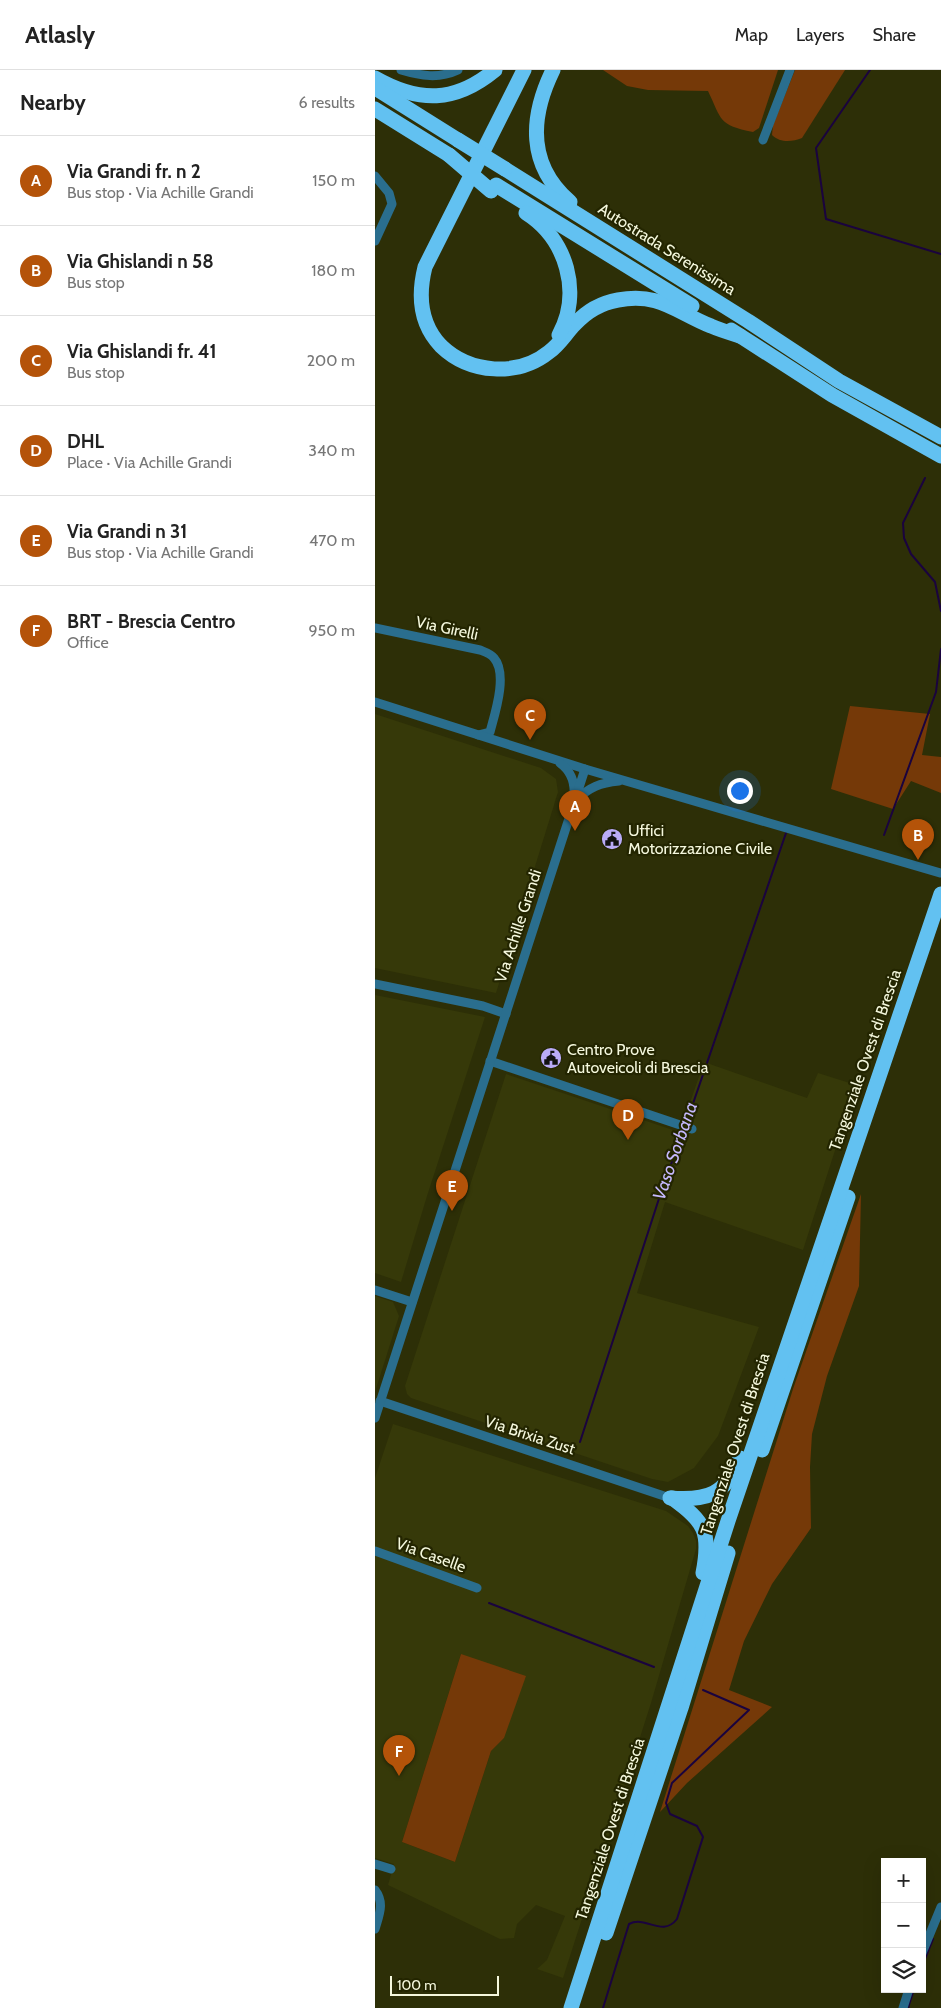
<!DOCTYPE html>
<meta charset="utf-8">
<style>
:root{--surface:#fff;--page:#f6f6f6;--text:#222;--muted:#767676;--line:#e0e0e0;--accent:#b45309}
body{margin:0;font-family:Cabin,sans-serif;background:var(--page);color:var(--text)}
.controls{position:absolute;right:15px;bottom:15px;display:grid;overflow:hidden;border-radius:0px;box-shadow:0 5px 20px #0002}
.controls button{width:45px;height:45px;display:grid;place-items:center;padding:0;border:0;border-bottom:1px solid var(--line);background:var(--surface);color:var(--text);font:25px sans-serif}
.scale{position:absolute;left:15px;bottom:12px;width:109px;box-sizing:border-box;padding-left:5px;border:2px solid #f5f8dd;border-top:0;font-size:14px;line-height:18px;white-space:nowrap;color:#f5f8dd;-webkit-text-stroke:4px #232500;paint-order:stroke}
.you{position:absolute;left:364px;top:720px;width:18px;height:18px;margin:-12px;border:4px solid #fff;border-radius:50%;background:#1a73e8;box-shadow:0 0 0 8px #1a73e833}
.badge{display:grid;place-items:center;width:32px;height:32px;border-radius:50%;background:var(--accent);color:#fff;font-size:16px;font-weight:700}
.pin{position:absolute;translate:-50% -41px;filter:drop-shadow(0 1px 2px #0008)}
.pin::after{content:'';position:absolute;top:26px;width:18px;height:15px;background:inherit;clip-path:polygon(0 0,100% 0,50% 100%)}
.list{margin:0;padding:0;list-style:none}
h2{display:flex;justify-content:space-between;align-items:center;height:65px;margin:0;padding:0 20px;font-size:21px}
h2 small{font-size:16px;font-weight:400;color:var(--muted)}
.list li{display:grid;grid-template-columns:32px 1fr auto;gap:15px;align-items:center;box-sizing:border-box;height:90px;padding:0 20px;border-top:1px solid var(--line)}
.list b{display:block;font-size:19px;white-space:nowrap}
.list p{margin:0;font-size:16px;white-space:nowrap;color:var(--muted)}
.list em{font-size:16px;font-style:normal;color:var(--muted)}
.icon{flex:none;width:28px;height:28px;fill:none;stroke:currentColor;stroke-width:2;stroke-linecap:round;stroke-linejoin:round}
.map{position:relative;flex:none;width:566px;height:1938px;overflow:hidden}
header{display:flex;align-items:center;gap:30px;box-sizing:border-box;height:70px;padding:0 25px;background:var(--surface);border-bottom:1px solid var(--line)}
header strong{font-size:24px}
nav{display:flex;gap:28px;margin-inline-start:auto;font-size:18px}
main{display:flex}
aside{flex:1;background:var(--surface)}
.map>svg:first-child{display:block}
.built{fill:#363909;fill-rule:evenodd}
.green{fill:#753908}
.lines{fill:none;stroke-linecap:round;stroke-linejoin:round}
.stream{stroke:#1a033e;stroke-width:2}
.street{stroke:#2a6e8e;stroke-width:9}
.highway{stroke:#62c1f1;stroke-width:15}
.highway-bridge{stroke:#62c1f1;stroke-width:15}
.labels{text-anchor:middle;dominant-baseline:central;stroke-width:4.5;stroke-linejoin:round;paint-order:stroke}
.street-label{font-size:16px;fill:#f5f8dd;stroke:#232500}
.poi-label{font-size:16px;fill:#f5f8dd;stroke:#232500;text-anchor:start}
.water-label{font-size:18px;font-style:italic;fill:#c6b9fd;stroke:#232500}
</style>
<header>
<strong>Atlasly</strong>
<nav><a>Map</a><a>Layers</a><a>Share</a></nav>
</header>
<main>
<aside>
<h2>Nearby<small>6 results</small></h2>
<ul class="list">
<li><span class="badge">A</span><div><b>Via Grandi fr. n 2</b><p>Bus stop · Via Achille Grandi</p></div><em>150 m</em></li>
<li><span class="badge">B</span><div><b>Via Ghislandi n 58</b><p>Bus stop</p></div><em>180 m</em></li>
<li><span class="badge">C</span><div><b>Via Ghislandi fr. 41</b><p>Bus stop</p></div><em>200 m</em></li>
<li><span class="badge">D</span><div><b>DHL</b><p>Place · Via Achille Grandi</p></div><em>340 m</em></li>
<li><span class="badge">E</span><div><b>Via Grandi n 31</b><p>Bus stop · Via Achille Grandi</p></div><em>470 m</em></li>
<li><span class="badge">F</span><div><b>BRT - Brescia Centro</b><p>Office</p></div><em>950 m</em></li>
</ul>
</aside>
<div class="map">
<svg width="566" height="1938" viewBox="0 0 566 1938">
<rect width="100%" height="100%" fill="#2d2f07"/>
<!-- built -->
<g class="built">
<polygon points="0,644 166,698 181,709 183,722 121,923 0,898"/>
<polygon points="0,925 110,947 52,1126 26,1212 0,1203"/>
<polygon points="329,992 432,1028 443,1003 481,1015 428,1180 290,1132 262,1223 384,1257 343,1366 319,1398 293,1412 277,1409 36,1328 32,1324 30,1316 131,1004 307,1063 309,1050"/>
<polygon points="0,1226 18,1232 24,1246 0,1322"/>
<path d="M18 1354 291 1441 313 1456 318 1463 321 1471V1479L276 1633 188 1908 162 1899 172 1890 190 1846 161 1835 142 1854 139 1868 125 1869 13 1815 19 1794 0 1788V1408ZM86 1584 129 1668 116 1681 80 1792 27 1772Z"/>
</g>
<!-- green -->
<g class="green">
<path d="M228 0H403L384 58 378 62C343 55 347 50 333 21L273 20 252 16Z"/>
<path d="M420 0H470L427 68C417 72 405 73 397 65L398 55Z"/>
<polygon points="475,636 555,644 547,685 566,687 566,723 536,711 518,739 456,719"/>
<polygon points="486,1124 484,1216 452,1306 437,1364 435,1397 436,1458 397,1514 369,1571 354,1620 397,1637 312,1713 285,1742 418,1319"/>
<polygon points="86,1584 151,1606 129,1668 116,1681 80,1792 27,1772"/>
</g>
<g class="lines">
<!-- stream -->
<g class="stream">
<polyline points="495,0 441,78 451,149 566,184"/>
<polyline points="550,408 528,453 529,468 536,484 560,512 566,541"/>
<polyline points="509,765 561,622 566,579"/>
<polyline points="311,1054 411,763"/>
<polyline points="205,1372 291,1107 310,1059"/>
<polyline points="114,1533 279,1597"/>
<polyline points="547,1896 558,1869"/>
<path d="M228 1938 254 1854C271 1845 287 1868 302 1849L328 1767 322 1756 295 1744 291 1733 297 1713 374 1640 328 1620"/>
<polyline points="533,1938 539,1919"/>
</g>
<!-- street -->
<g class="street">
<path d="M26 0C46 6 64 9 83 0"/>
<polyline points="388,70 415,0"/>
<polyline points="0,106 14,123 17,134 0,171"/>
<path d="M0 558 105 580C110 582 116 584 119 588 133 604 120 643 115 662L103 665"/>
<polyline points="0,632 210,699 565,803"/>
<path d="M185 693C196 701 200 711 199 725"/>
<path d="M200 730C216 717 224 713 244 711"/>
<polyline points="0,914 108,936 131,944"/>
<polyline points="115,991 317,1059"/>
<polyline points="0,1220 37,1232"/>
<polyline points="5,1331 295,1428"/>
<polyline points="0,1348 210,699"/>
<polyline points="0,1481 102,1518"/>
<polyline points="0,1794 16,1799"/>
<path d="M0 1820C10 1833 4 1845 0 1859"/>
<polyline points="547,1883 566,1837"/>
<polyline points="528,1938 534,1919"/>
</g>
<!-- highway -->
<g class="highway">
<path d="M149 0 50 197C43 225 45 254 66 276 95 304 143 307 174 282 185 274 191 263 200 254 211 242 226 233 243 230 284 222 301 242 336 256 345 260 355 263 365 266"/>
<path d="M178 0C155 47 152 95 195 132"/>
<path d="M0 8C44 33 80 33 120 0"/>
<polyline points="0,18 83,70"/>
<polyline points="0,39 74,85"/>
<polyline points="130,99 373,251 464,311 566,367"/>
<polyline points="121,115 317,236"/>
<path d="M151 143C192 169 207 223 184 265"/>
<polyline points="356,260 457,325 566,386"/>
<polyline points="387,1380 473,1127"/>
<path d="M295 1428C332 1431 351 1425 365 1388"/>
<path d="M297 1428C330 1452 336 1462 328 1503"/>
<polyline points="231,1863 306,1638 353,1483"/>
<polyline points="196,1938 353,1451 566,824"/>
</g>
<!-- highway-bridge -->
<g class="highway-bridge">
<polyline points="83,70 130,99"/>
<polyline points="74,85 116,121"/>
</g>
</g>
<!-- icons -->
<defs>
<g id="civic-disc" transform="scale(1.125)"><circle r="9.5" fill="#b9abf7" stroke="#232500"/><path d="M-.6-6.5H3V-4.5H.6V-3L4-1V1h2V6H-6V1h2V-1L-.6-3ZM-1.2 2.5V6h2.4V2.5Z" fill="#111"/></g>
</defs>
<g fill-rule="evenodd">
<use href="#civic-disc" x="237" y="769"/>
<use href="#civic-disc" x="176" y="988"/>
</g>
<g class="labels">
<!-- street labels -->
<g class="street-label">
<text transform="translate(292 179) rotate(32)">Autostrada Serenissima</text>
<text transform="translate(72 558) rotate(12)">Via Girelli</text>
<text transform="translate(143 856) rotate(-72)">Via Achille Grandi</text>
<text transform="translate(490 990) rotate(-71)">Tangenziale Ovest di Brescia</text>
<text transform="translate(155 1365) rotate(18)">Via Brixia Zust</text>
<text transform="translate(360 1374) rotate(-72)">Tangenziale Ovest di Brescia</text>
<text transform="translate(56 1485) rotate(20)">Via Caselle</text>
<text transform="translate(235 1759) rotate(-72)">Tangenziale Ovest di Brescia</text>
</g>
<!-- poi labels -->
<g class="poi-label">
<text x="253" y="760">Uffici<tspan x="253" dy="18">Motorizzazione Civile</tspan></text>
<text x="192" y="979">Centro Prove<tspan x="192" dy="18">Autoveicoli di Brescia</tspan></text>
</g>
<!-- water labels -->
<g class="water-label">
<text transform="translate(300 1081) rotate(-71)">Vaso Sorbana</text>
</g>
</g>
</svg>
<div class="controls">
<button>+</button>
<button>−</button>
<button><svg class="icon" aria-label="layers" viewBox="0 0 24 24"><path d="M12 4l9 5-9 5-9-5zM3 14l9 5 9-5"/></svg></button>
</div>
<div class="scale">100 m</div>
<div class="you"></div>
<div class="pin badge" style="left:200px;top:761px">A</div>
<div class="pin badge" style="left:543px;top:790px">B</div>
<div class="pin badge" style="left:155px;top:670px">C</div>
<div class="pin badge" style="left:253px;top:1070px">D</div>
<div class="pin badge" style="left:77px;top:1141px">E</div>
<div class="pin badge" style="left:24px;top:1706px">F</div>
</div>
</main>
